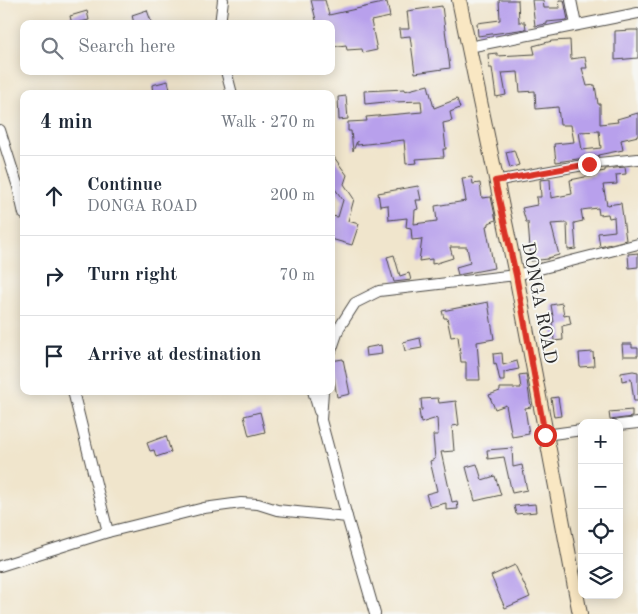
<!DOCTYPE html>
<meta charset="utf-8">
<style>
:root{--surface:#fff;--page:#f2f2f3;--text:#1f2937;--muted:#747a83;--line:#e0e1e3}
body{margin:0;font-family:"Old Standard TT",serif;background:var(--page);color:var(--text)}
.controls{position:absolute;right:15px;bottom:15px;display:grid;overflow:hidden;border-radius:10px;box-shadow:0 2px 12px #0003}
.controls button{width:45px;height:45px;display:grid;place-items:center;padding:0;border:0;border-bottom:1px solid var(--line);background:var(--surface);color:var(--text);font:25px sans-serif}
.stop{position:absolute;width:15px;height:15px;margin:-11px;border:4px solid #d93025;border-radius:50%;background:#fff}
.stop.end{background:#d93025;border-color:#fff;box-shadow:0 1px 5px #0008}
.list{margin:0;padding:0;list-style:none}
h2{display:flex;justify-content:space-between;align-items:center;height:65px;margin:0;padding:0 20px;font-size:21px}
h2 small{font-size:16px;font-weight:400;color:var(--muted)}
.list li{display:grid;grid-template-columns:32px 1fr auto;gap:15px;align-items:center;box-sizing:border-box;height:80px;padding:0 20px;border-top:1px solid var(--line)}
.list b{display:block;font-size:19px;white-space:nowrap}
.list p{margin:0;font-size:16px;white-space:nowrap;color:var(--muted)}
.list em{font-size:16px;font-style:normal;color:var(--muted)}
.icon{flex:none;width:28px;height:28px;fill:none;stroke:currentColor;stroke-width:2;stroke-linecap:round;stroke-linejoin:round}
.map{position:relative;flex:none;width:638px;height:614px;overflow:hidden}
.search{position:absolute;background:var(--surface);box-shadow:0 2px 12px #0003;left:20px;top:20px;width:315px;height:55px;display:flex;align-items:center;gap:12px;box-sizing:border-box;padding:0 18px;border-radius:10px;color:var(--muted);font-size:19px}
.panel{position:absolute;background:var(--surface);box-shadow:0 2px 12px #0003;left:20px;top:90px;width:315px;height:305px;border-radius:10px}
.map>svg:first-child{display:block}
.building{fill:#b8a0ec;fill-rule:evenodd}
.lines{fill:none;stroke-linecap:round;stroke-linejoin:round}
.street-casing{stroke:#494743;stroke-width:12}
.secondary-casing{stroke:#494743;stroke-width:16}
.street{stroke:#fff;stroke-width:10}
.secondary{stroke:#f9e7c3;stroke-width:14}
.route{stroke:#d93025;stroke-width:6}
.labels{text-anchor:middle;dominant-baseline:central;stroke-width:4;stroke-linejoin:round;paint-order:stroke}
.street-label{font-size:18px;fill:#2b2b2b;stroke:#f6f6f2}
</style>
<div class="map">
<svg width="638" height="614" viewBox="0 0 638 614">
<rect width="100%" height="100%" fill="#f6f6f2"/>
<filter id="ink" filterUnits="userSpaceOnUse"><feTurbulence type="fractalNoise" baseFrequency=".02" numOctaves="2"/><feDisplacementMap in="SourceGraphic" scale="10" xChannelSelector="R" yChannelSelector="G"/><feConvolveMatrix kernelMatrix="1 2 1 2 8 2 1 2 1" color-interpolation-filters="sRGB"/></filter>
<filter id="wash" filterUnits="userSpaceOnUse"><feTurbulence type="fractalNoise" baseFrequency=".0096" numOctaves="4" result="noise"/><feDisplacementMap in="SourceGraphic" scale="20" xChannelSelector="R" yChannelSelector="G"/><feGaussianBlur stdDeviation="1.12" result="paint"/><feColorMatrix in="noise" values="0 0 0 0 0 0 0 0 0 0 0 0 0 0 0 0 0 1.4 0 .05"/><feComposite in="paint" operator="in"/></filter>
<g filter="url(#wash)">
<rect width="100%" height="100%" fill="#f0e5cc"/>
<g id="blocks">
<!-- building -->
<g class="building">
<polygon points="311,0 325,0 329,15 387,2 390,17 371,21 377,50 363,53 362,49 347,50 346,45 331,47 331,24 317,24"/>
<polygon points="499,0 518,0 519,22 525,22 526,29 478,36 477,23 500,20"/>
<polygon points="532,0 543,0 544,8 560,8 559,0 564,0 568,20 547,22 547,24 535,26"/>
<polygon points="442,6 450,68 415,73 410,36 400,37 399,29 409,29 407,11"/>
<polygon points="147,10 152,24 134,24 132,15"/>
<polygon points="87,11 89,20 72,24 70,16"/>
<polygon points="631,30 638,30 638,58 615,60 615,31"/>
<path d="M570 40 571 59 585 57 587 68H582L587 86 595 85 598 104H600V124L618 122 617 119 638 113V136L621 140 623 150 598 155 599 156 556 162 554 144 574 142 571 125H560L558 107 536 109 535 91 520 92 518 72 502 73 506 95 496 97 492 68H489L488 54 497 53V56L535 54 533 46 552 41ZM599 131 601 148 582 150 579 132Z"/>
<polygon points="168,81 171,94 153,94 152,85"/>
<polygon points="428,85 434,108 457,99 460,108 450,112 452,121 443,123 446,149 443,149 444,157 416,159 417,163 406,164 404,140 357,145 357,141 353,151 351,131 348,131 348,122 367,121 366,117 422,112 421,101 395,102 395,101 365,104 364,91 405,89 405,91"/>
<polygon points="346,96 348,119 339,120 338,97"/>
<polygon points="514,150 519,165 510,168 506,152"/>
<polygon points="331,153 347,175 344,184 354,199 348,221 359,224 352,245 331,239 331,216 338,217 343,200 335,189 331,192"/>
<polygon points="625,167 626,174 616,175 617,184 603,185 607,205 621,203 626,240 600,247 598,233 615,231 614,217 609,218 608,214 599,215 598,208 581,210 583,221 574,223 576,249 568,250 567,223 551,224 559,255 548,258 548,259 531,261 528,222 526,222 522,208 537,205 536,197 541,197 540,180 550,179 551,198 572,194 570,180 595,175 594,173 605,171 605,169"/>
<polygon points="472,177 473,184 480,183 482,198 491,197 496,220 489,223 489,225 486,226 494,268 458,275 456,267 470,263 467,247 450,247 453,258 437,263 432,264 432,259 419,261 422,239 412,240 411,228 406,227 407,218 389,220 388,205 380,206 378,193 418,186 421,200 416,200 418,209 415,210 414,224 437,221 435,206 466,201 462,178"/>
<polygon points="638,253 638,267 629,268 628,254"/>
<polygon points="394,255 400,276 409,273 411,280 394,282 387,257"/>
<polygon points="488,302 494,339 477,342 480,380 466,380 466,362 461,362 458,336 451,337 447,318 444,318 442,311"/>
<polygon points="562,303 564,316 569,315 571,324 562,326 563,340 554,341 552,322 554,322 551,305"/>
<polygon points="420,338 422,348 405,351 403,342"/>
<polygon points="622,344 632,344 632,348 638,348 638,356 623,356"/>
<polygon points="381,345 382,354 366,356 365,348"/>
<polygon points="593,352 594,366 580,367 579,353"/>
<polygon points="502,353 503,365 517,361 519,369 504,372 504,381 500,381 496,363 494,364 493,354"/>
<polygon points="343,359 350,394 337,397 331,361"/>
<polygon points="633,371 638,372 638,401 634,401 631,379 622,381 621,373"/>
<polygon points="526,374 531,407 525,408 529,434 512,437 506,405 495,409 489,395 500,391 500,388 521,388 519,375"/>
<polygon points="558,397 561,416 554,417 551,398"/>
<polygon points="438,398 439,403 456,401 459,425 452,426 454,451 441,452 452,502 457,501 458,509 446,510 446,503 430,507 426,494 437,491 430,461 435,459 433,435 438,435 437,418 421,423 419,411 422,410 421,399"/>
<polygon points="632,410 632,417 610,420 609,412"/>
<polygon points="260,412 265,432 249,436 244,416"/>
<polygon points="166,436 171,452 156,457 154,450 150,451 147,443"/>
<polygon points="512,448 513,467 522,465 527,490 512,493 504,457 488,459 487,450"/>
<polygon points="477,464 482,480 495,476 501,495 475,501 466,467"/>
<polygon points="535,504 536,512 516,514 514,506"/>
<polygon points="515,565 530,597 505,608 491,576"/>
</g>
</g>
</g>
<g filter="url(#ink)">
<use href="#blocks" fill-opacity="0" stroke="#494743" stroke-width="1"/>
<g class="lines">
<!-- street casing -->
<g class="street-casing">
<g id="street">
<polyline points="571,0 576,25"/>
<polyline points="220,24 223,0"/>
<polyline points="469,47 638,13"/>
<polyline points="226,71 232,94"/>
<polyline points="0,130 18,187 24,214"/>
<polyline points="495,181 589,164 638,159"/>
<polyline points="331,351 339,328 355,303 379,291 516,275 638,244"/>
<polyline points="73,391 108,532"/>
<polyline points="313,391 319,411"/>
<polyline points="323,391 321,420 347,517"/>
<polyline points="619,425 638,423"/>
<polyline points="545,435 582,430"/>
<polyline points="0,566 108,532 204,508 241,503 258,504 277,510 347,517 375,614"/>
</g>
</g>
<!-- secondary casing -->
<g class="secondary-casing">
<polyline id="secondary" points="459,0 516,275 580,614"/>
</g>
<!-- street -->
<use href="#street" class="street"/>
<!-- secondary -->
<use href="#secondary" class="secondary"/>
</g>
</g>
<g class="lines" filter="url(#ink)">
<!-- route -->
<polyline class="route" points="545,435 516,275 495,181 589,164"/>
</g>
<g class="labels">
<!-- street labels -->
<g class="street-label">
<text transform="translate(539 303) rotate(79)">DONGA ROAD</text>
</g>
</g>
</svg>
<div class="controls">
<button>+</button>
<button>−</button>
<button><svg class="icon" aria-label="locate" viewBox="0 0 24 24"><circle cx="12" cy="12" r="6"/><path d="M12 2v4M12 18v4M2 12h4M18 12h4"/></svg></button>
<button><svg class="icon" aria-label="layers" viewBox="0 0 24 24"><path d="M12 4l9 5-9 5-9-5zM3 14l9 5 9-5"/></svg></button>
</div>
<div class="stop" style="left:545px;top:435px"></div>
<div class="stop end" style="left:589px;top:164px"></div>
<div class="search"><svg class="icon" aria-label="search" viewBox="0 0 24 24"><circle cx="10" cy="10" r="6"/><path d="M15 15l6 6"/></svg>Search here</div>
<section class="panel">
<h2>4 min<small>Walk · 270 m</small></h2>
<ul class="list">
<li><svg class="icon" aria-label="ahead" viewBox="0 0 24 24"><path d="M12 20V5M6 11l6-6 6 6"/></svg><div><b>Continue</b><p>DONGA ROAD</p></div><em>200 m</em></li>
<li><svg class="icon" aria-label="right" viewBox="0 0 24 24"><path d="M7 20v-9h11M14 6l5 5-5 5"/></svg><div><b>Turn right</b></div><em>70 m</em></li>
<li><svg class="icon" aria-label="arrive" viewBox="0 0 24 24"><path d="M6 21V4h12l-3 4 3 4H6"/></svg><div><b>Arrive at destination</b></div></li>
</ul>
</section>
</div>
